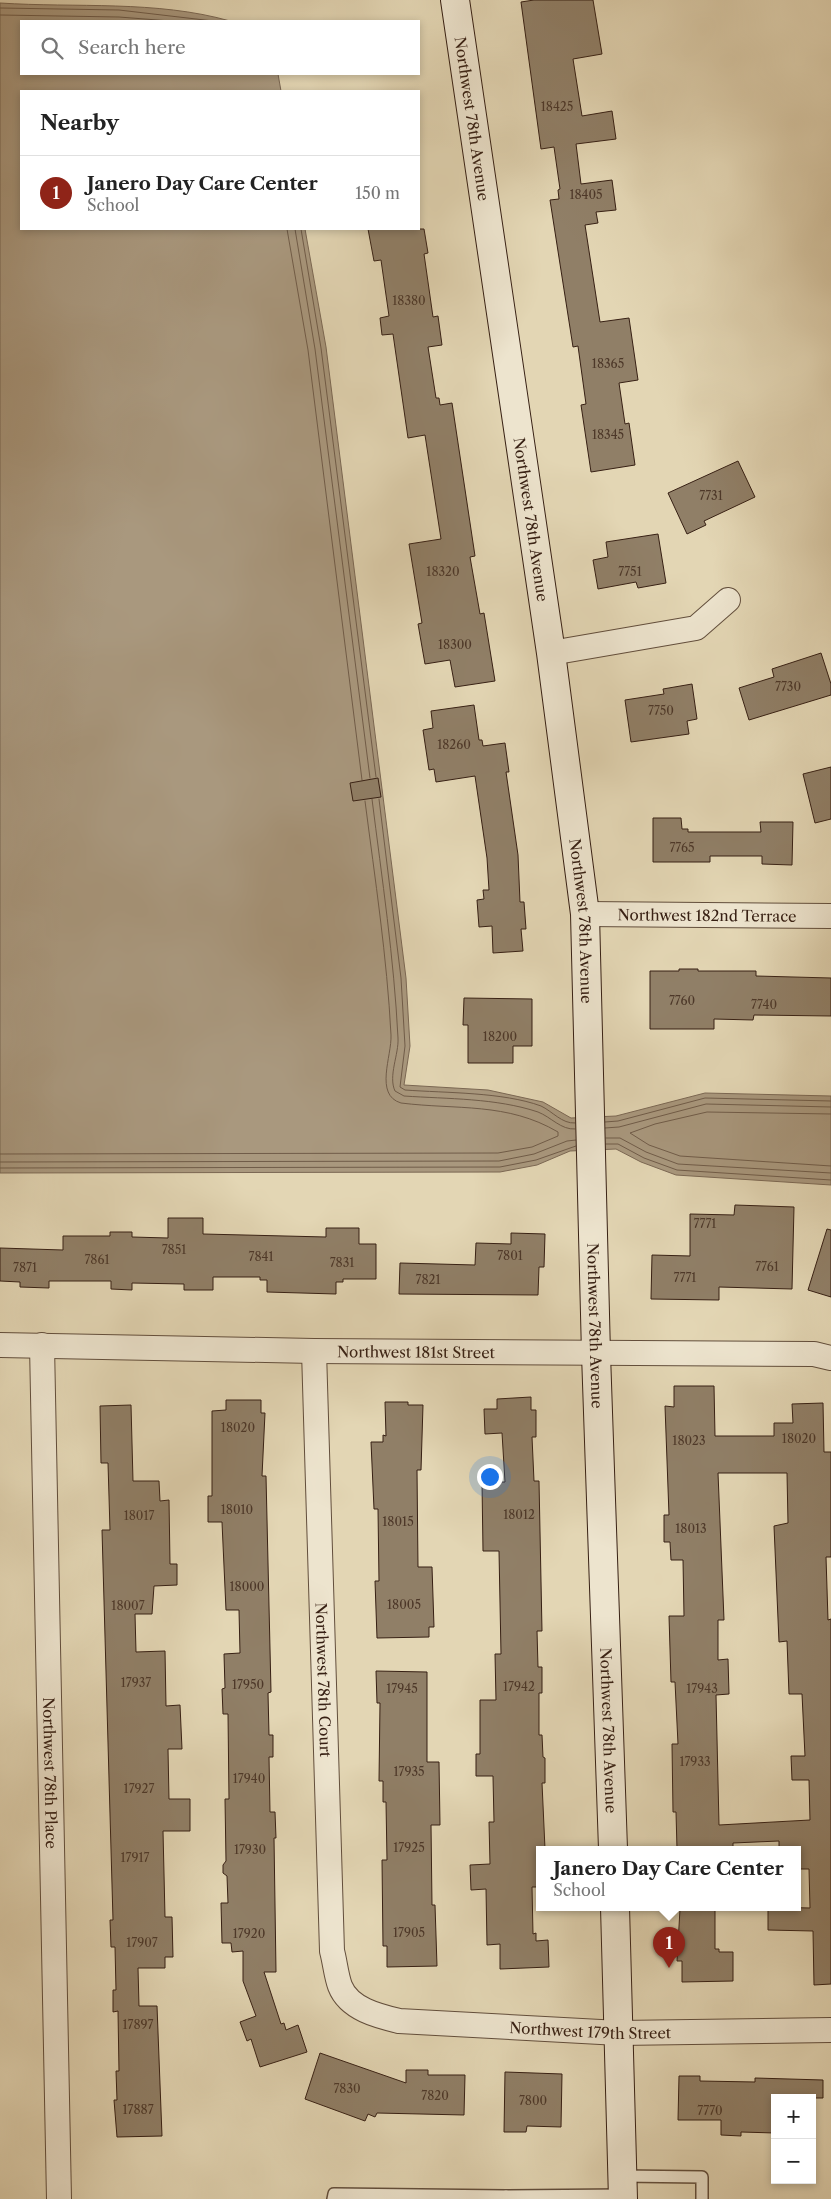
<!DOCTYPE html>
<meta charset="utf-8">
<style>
:root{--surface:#fff;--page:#f6f6f6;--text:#222;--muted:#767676;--line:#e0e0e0;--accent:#8f2418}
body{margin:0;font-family:"Libre Caslon Text",serif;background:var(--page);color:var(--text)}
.controls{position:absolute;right:15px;bottom:15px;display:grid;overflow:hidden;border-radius:0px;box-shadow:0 2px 8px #0003}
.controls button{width:45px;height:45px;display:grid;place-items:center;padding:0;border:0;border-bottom:1px solid var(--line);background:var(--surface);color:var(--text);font:25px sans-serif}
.you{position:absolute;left:489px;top:1476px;width:18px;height:18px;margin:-12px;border:4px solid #fff;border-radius:50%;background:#1a73e8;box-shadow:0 0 0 8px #1a73e833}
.badge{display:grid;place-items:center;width:32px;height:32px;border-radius:50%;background:var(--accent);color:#fff;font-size:16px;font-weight:700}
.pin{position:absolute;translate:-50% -41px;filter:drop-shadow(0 1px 2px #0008)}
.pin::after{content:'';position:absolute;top:26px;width:18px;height:15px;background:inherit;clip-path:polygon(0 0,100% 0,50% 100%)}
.popup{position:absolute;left:536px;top:1846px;width:265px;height:65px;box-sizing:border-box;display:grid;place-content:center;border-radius:0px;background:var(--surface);filter:drop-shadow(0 1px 4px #0005);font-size:16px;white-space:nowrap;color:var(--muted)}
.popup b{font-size:19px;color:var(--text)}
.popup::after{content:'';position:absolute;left:50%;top:100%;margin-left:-10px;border:10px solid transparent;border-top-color:var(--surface)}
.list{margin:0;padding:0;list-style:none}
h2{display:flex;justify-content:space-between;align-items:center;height:65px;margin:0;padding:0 20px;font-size:21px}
h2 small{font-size:16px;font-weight:400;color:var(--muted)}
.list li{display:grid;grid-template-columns:32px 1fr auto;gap:15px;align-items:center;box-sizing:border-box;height:75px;padding:0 20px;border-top:1px solid var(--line)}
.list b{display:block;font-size:19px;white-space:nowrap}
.list p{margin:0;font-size:16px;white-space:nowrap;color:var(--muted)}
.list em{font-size:16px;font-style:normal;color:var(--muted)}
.icon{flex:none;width:28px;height:28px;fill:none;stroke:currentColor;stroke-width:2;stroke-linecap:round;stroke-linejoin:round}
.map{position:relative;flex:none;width:831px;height:2199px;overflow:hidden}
.search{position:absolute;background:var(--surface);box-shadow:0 2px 8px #0003;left:20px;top:20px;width:400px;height:55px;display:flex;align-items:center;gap:12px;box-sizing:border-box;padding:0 18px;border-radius:0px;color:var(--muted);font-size:19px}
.panel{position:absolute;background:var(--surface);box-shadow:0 2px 8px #0003;left:20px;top:90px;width:400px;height:140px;border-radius:0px}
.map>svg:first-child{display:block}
.water{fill:#a9987e;stroke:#7b6854}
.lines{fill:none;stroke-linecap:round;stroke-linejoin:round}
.shore{stroke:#705c49;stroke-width:1}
.building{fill:#907f67;stroke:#372014;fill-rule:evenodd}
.lane-casing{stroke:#624e3c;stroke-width:14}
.street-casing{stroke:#624e3c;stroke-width:26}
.secondary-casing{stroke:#372014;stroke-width:30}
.lane{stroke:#ede4ce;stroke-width:11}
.street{stroke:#ede4ce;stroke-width:24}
.secondary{stroke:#ede4ce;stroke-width:28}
.labels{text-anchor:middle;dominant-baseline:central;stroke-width:4.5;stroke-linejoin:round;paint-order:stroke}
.number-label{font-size:12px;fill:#4d3829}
.street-label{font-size:15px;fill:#372014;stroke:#ede4ce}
</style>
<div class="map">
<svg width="831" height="2199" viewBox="0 0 831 2199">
<rect width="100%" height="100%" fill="#e3d6b4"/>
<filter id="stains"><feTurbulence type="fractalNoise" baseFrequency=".004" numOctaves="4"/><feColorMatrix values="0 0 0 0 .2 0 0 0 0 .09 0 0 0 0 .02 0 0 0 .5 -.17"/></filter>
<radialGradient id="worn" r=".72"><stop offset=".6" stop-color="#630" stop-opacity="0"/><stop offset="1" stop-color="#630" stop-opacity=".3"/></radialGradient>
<!-- water -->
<path class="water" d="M0 3C76 8 156 0 230 21H21V74H278L281 91H21V229H305L326 347 406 978 410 1046 404 1085 488 1090 543 1102 571 1118 616 1116 705 1093 831 1096V1185L676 1175 641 1162 616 1149 570 1151 537 1165 500 1172 0 1173Z"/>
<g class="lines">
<!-- shore -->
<g class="shore">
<polyline points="0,8 119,10 213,21"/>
<polyline points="0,15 119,17 170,21"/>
<polyline points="287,229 308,350 362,780"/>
<polyline points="295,229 315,349 370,778"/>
<polyline points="301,229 321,348 376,777"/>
<path d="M372 799C382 879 394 958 398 1038 399 1054 388 1076 395 1091L404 1096C448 1099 496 1098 538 1112 551 1117 561 1130 575 1129"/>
<path d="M379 799 401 978 405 1046 400 1087 405 1090C446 1093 503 1092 541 1106 552 1111 562 1124 575 1123"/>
<polyline points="831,1114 707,1112 655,1124 630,1133 649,1145 680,1156 831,1166"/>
<polyline points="605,1122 618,1121 705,1098 831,1101"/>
<polyline points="605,1128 619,1127 706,1104 831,1107"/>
<polyline points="606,1138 620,1138 646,1152 678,1164 831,1173"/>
<polyline points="606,1144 618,1144 644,1158 677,1170 831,1180"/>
<path d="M0 1154 498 1153 532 1147 558 1136V1132C507 1102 457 1110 401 1103 374 1095 392 1056 391 1035 387 957 375 879 365 801"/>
<polyline points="0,1162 499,1161 534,1154 567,1141 576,1140"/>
<polyline points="0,1168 500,1167 536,1160 576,1146"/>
</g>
</g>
<!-- building -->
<g class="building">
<polygon points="534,0 593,0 602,54 573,59 582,116 612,111 616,139 576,144 581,184 612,180 616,210 596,212 598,223 585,225 600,322 629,318 638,380 619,383 625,424 629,423 635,465 591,472 581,405 586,404 578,346 573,347 550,200 559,199 558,190 560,189 554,147 541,149 521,2"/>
<polygon points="368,229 424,229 428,253 424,254 433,317 438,316 442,345 428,347 436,398 439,398 440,405 452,403 475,556 470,557 480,614 484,613 495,681 455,687 450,660 425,664 418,624 422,623 409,544 441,539 425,435 408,438 393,334 382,335 380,318 389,316 381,260 374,261"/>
<polygon points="738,461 755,497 704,521 706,525 687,534 668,493"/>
<polygon points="658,534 666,583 638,588 636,582 598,589 593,560 608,557 606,542"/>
<polygon points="821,653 831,684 831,695 749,720 739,688 774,677 772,669"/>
<polygon points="692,684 697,719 687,721 689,734 631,742 625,700 664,694 663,689"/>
<polygon points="474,705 479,740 482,740 483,746 505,743 509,772 506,772 518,855 520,902 524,902 526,929 521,929 523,951 493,953 492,926 479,927 477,900 484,899 483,890 489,890 487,858 475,776 436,782 434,769 429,770 423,730 433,728 431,711"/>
<polygon points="831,767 831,819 815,823 803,774"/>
<polygon points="378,778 381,797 353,801 350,783"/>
<polygon points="653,818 681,818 682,829 688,829 688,832 761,832 760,822 793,822 792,865 762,864 762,856 710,856 710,862 653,862"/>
<polygon points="679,969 698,969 698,971 756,971 756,976 831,978 831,1016 754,1015 753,1020 714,1019 714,1029 650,1029 650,971 679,971"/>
<polygon points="464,998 532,999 532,1046 513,1046 513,1063 468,1063 468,1025 463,1025"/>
<polygon points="735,1205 794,1207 792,1289 719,1287 719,1300 651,1299 652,1255 690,1256 690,1214 734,1215"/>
<polygon points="168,1218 203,1218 203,1234 326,1237 326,1228 359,1228 359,1244 376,1244 376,1279 343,1279 343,1282 336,1282 336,1294 267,1292 267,1280 260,1280 260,1277 213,1277 213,1290 184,1290 184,1284 132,1283 132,1290 111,1289 111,1281 49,1281 49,1288 20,1287 20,1282 0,1281 0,1248 63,1250 63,1236 110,1236 110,1232 132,1232 132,1237 168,1238"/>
<polygon points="827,1229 831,1230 831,1297 808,1290"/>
<polygon points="511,1233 545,1234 544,1267 539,1267 538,1295 399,1294 400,1263 475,1265 476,1243 511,1244"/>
<path d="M674 1386H714L715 1436H774V1423H793L792 1404 823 1403 824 1452H831V1557H826L828 1620 831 1619V1984L814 1985 813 1931 768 1930V1907L810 1908 809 1869H798V1849H779V1841L733 1843V1848L714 1849H677L676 1812H673L672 1744H678L675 1682H671L669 1616H684L683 1560H671L670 1542H664V1515H669L665 1406 674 1407ZM718 1473H787L788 1523 774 1526 779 1642 787 1641 789 1694H802L805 1756H791L792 1780H809L810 1820 719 1825 716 1695 729 1694 728 1659 718 1660V1620H724Z"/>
<polygon points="531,1397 531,1410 536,1410 536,1437 532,1437 534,1481 539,1481 542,1631 537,1631 538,1667 542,1667 542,1693 539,1693 539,1735 542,1735 543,1757 545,1758 545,1783 542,1783 545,1849 540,1849 540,1887 532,1887 533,1934 536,1933 536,1941 548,1940 549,1967 500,1969 500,1944 487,1945 486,1889 471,1890 470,1865 490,1864 489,1822 494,1822 493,1776 476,1776 476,1754 480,1754 480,1700 496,1700 495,1654 501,1654 499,1551 483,1551 482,1482 505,1482 502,1433 485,1434 484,1409 497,1409 497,1399"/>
<polygon points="226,1400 261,1400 261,1413 265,1413 262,1476 266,1476 271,1692 268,1693 269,1735 273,1735 273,1757 269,1757 270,1812 275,1812 276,1838 274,1838 276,1972 264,1972 281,2024 284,2023 286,2030 298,2025 307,2052 260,2067 251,2039 247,2041 240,2022 256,2016 243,1981 243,1951 232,1952 231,1943 222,1943 221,1903 228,1903 227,1876 223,1873 223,1865 226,1861 225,1799 229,1799 228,1714 223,1714 222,1689 225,1688 224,1654 240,1653 239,1610 226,1610 222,1522 208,1522 208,1496 212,1496 212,1411 226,1410"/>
<polygon points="385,1402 408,1402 408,1405 423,1405 421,1470 417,1470 418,1567 432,1567 434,1627 429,1627 429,1637 377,1638 375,1581 379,1581 378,1509 374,1509 371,1442 383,1442 383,1435 386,1436"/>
<polygon points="131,1405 133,1481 159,1481 160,1501 169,1500 170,1564 177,1564 177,1585 154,1586 152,1614 135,1614 136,1652 165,1651 166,1706 180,1705 182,1749 168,1749 169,1799 190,1799 190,1831 163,1831 165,1917 172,1917 173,1957 165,1957 165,1968 138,1968 139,2006 157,2006 162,2136 117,2137 114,2100 117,2100 116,2071 119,2071 118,2011 113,2012 113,1990 116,1990 115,1947 111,1947 110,1920 113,1920 102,1530 110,1530 108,1463 101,1463 100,1406"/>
<polygon points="376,1671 427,1672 427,1762 439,1762 440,1825 431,1825 432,1905 435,1905 437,1966 387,1967 387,1946 383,1946 382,1860 387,1860 386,1802 383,1802 383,1781 379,1781 380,1703 377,1703"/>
<polygon points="715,1908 715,1949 719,1949 719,1952 733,1952 733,1981 682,1982 682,1961 677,1961 680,1909"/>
<polygon points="320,2053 406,2083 406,2070 428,2070 428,2075 465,2075 464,2115 377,2113 375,2117 368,2114 365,2121 305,2099"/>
<polygon points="505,2072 562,2074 561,2127 527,2126 526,2132 504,2132"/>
<polygon points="679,2076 700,2076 700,2081 755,2082 755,2078 823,2080 823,2098 775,2098 775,2133 741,2132 741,2136 721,2135 721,2120 678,2120"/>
</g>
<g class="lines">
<!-- lane casing -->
<g class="lane-casing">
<g id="lane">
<polyline points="622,2176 702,2177 702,2199"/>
<polyline points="506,2196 623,2195"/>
<polyline points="333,2199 334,2194 506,2196 506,2199"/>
</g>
</g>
<!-- street casing -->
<g class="street-casing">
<g id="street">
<polyline points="551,653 696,628 728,600"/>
<path id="s1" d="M585 914 831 916"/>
<path id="s2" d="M0 1345 314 1351 814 1354 831 1358"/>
<path id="s3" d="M42 1345 59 2199"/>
<path id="s4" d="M314 1351 332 1951C335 1962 336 1975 340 1986 349 2009 378 2016 399 2021L619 2033 831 2030"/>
</g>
</g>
<!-- secondary casing -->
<g class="secondary-casing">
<g id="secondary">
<path id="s5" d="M455 0 551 653 585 914 596 1354 613 1849"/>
<polyline points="615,1907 623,2199"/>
</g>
</g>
<!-- lane -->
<use href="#lane" class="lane"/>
<!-- street -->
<use href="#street" class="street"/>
<!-- secondary -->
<use href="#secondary" class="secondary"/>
</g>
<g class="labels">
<!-- number labels -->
<g class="number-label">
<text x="557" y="106">18425</text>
<text x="586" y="194">18405</text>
<text x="409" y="300">18380</text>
<text x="608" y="363">18365</text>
<text x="608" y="434">18345</text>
<text x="711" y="495">7731</text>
<text x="443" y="571">18320</text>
<text x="630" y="571">7751</text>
<text x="455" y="644">18300</text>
<text x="788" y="686">7730</text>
<text x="661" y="710">7750</text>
<text x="454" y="744">18260</text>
<text x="682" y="847">7765</text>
<text x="682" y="1000">7760</text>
<text x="764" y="1004">7740</text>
<text x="500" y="1036">18200</text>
<text x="705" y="1223">7771</text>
<text x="174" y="1249">7851</text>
<text x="510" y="1255">7801</text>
<text x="261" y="1256">7841</text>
<text x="97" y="1259">7861</text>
<text x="342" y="1262">7831</text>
<text x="767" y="1266">7761</text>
<text x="25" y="1267">7871</text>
<text x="685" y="1277">7771</text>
<text x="428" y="1279">7821</text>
<text x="238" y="1427">18020</text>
<text x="799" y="1438">18020</text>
<text x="689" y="1440">18023</text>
<text x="237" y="1509">18010</text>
<text x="519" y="1514">18012</text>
<text x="139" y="1515">18017</text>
<text x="398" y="1521">18015</text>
<text x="691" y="1528">18013</text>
<text x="247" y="1586">18000</text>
<text x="404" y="1604">18005</text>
<text x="128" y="1605">18007</text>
<text x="136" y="1682">17937</text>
<text x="248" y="1684">17950</text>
<text x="519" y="1686">17942</text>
<text x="402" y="1688">17945</text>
<text x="702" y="1688">17943</text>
<text x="695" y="1761">17933</text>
<text x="409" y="1771">17935</text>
<text x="249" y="1778">17940</text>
<text x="139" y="1788">17927</text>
<text x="409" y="1847">17925</text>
<text x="250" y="1849">17930</text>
<text x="135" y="1857">17917</text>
<text x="409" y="1932">17905</text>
<text x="249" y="1933">17920</text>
<text x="142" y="1942">17907</text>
<text x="138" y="2024">17897</text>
<text x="347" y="2088">7830</text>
<text x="435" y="2095">7820</text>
<text x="533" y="2100">7800</text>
<text x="138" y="2109">17887</text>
<text x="710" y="2110">7770</text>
</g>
<!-- street labels -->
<g class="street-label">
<text stroke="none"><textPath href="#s5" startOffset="120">Northwest 78th Avenue</textPath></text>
<text stroke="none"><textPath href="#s5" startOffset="525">Northwest 78th Avenue</textPath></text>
<text stroke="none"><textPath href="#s1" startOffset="122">Northwest 182nd Terrace</textPath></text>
<text stroke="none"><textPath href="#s5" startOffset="930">Northwest 78th Avenue</textPath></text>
<text stroke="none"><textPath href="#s5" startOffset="1335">Northwest 78th Avenue</textPath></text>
<text stroke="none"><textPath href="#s2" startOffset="416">Northwest 181st Street</textPath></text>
<text stroke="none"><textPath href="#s4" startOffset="329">Northwest 78th Court</textPath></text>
<text stroke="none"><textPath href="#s5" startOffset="1740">Northwest 78th Avenue</textPath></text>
<text stroke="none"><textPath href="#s3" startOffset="428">Northwest 78th Place</textPath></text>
<text stroke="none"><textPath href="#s4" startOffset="899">Northwest 179th Street</textPath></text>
</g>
</g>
<rect width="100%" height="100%" filter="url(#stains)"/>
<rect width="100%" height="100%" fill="url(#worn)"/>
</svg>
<div class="controls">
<button>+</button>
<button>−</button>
</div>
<div class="you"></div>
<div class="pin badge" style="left:669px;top:1968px">1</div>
<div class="popup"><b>Janero Day Care Center</b>School</div>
<div class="search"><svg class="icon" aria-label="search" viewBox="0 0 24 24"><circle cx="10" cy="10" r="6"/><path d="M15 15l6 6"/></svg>Search here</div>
<section class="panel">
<h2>Nearby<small></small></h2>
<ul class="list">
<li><span class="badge">1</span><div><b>Janero Day Care Center</b><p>School</p></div><em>150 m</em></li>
</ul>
</section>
</div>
